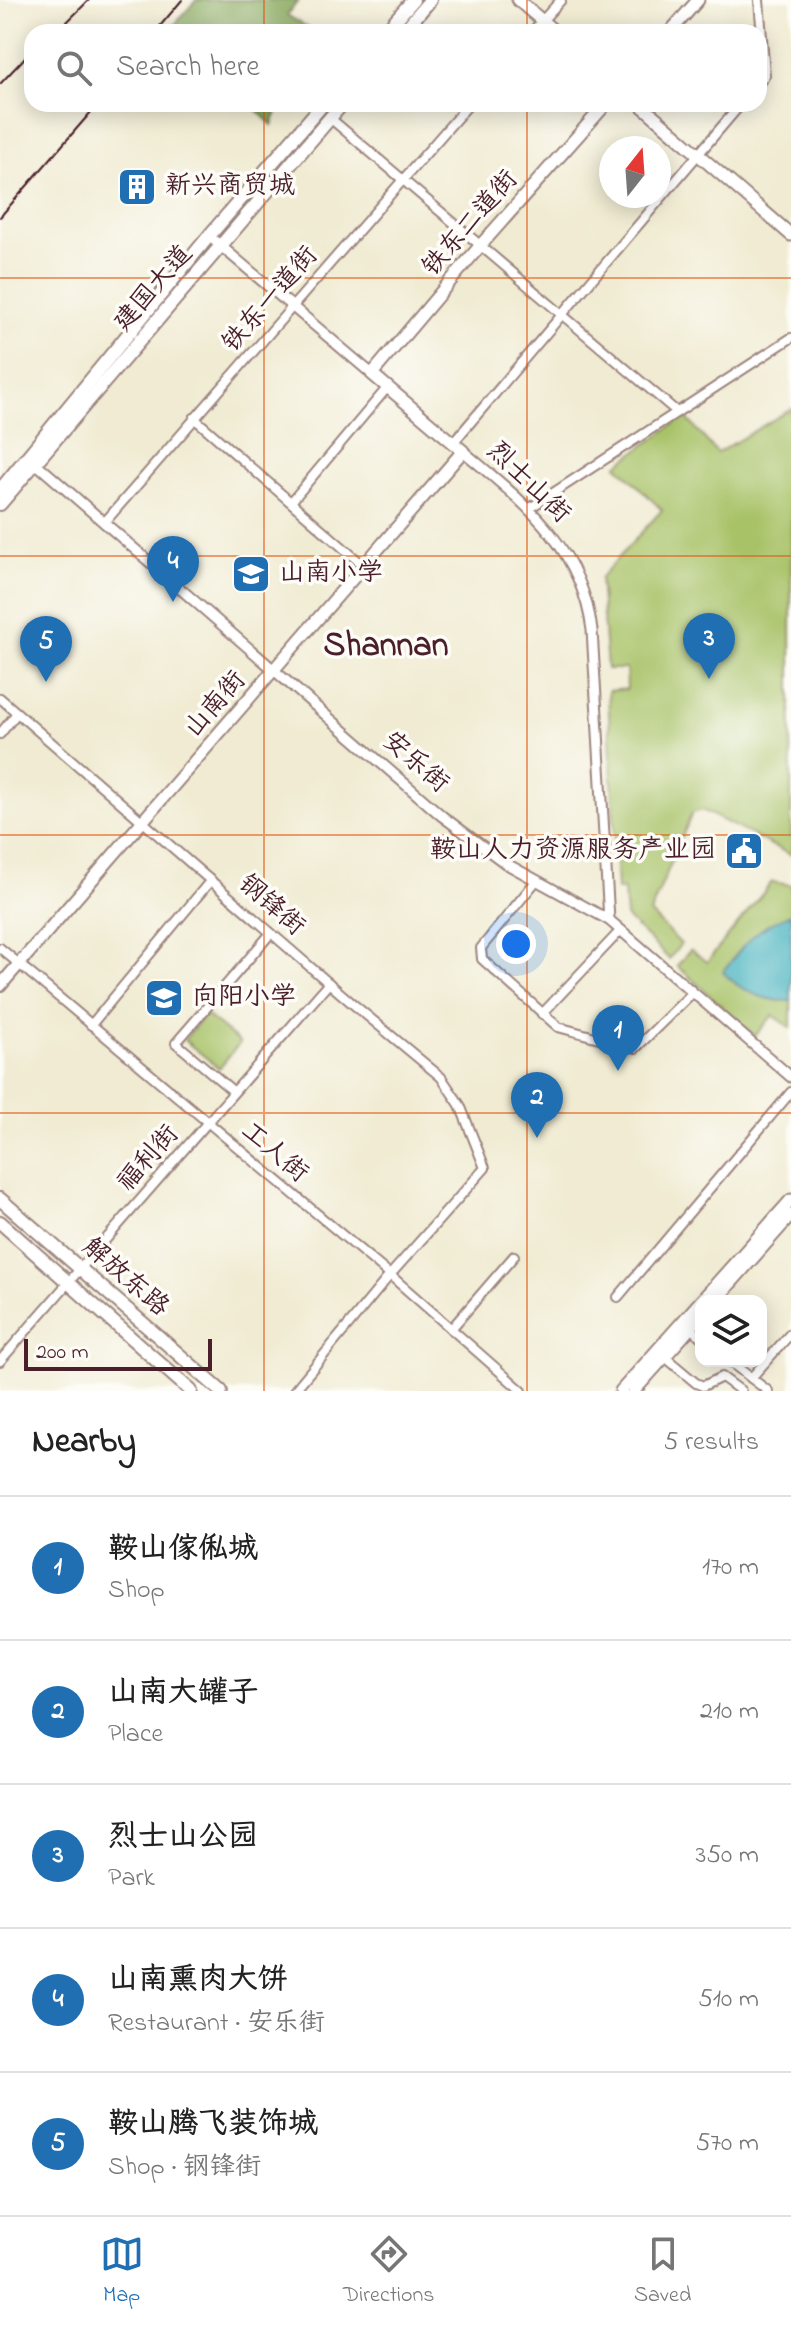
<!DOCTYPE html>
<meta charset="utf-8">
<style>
:root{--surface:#fff;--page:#f2f2f2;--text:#222;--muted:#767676;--line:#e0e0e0;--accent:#1f6fb2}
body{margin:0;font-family:"Indie Flower","LXGW WenKai TC",sans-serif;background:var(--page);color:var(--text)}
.controls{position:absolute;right:24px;bottom:24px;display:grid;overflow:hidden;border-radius:16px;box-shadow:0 4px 20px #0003}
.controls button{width:72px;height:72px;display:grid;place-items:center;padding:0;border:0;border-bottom:2px solid var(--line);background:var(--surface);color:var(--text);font:40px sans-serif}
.compass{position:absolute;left:599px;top:136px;width:72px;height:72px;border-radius:50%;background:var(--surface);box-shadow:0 4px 20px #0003;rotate:17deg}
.scale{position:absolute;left:24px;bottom:20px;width:188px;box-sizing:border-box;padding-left:8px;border:4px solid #4a1f2b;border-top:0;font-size:22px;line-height:28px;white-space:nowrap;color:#4a1f2b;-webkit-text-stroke:6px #fdfcf7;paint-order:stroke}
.you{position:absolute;left:516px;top:944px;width:28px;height:28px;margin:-20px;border:6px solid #fff;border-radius:50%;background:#1a73e8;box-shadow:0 0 0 12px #1a73e833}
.badge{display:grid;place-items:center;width:52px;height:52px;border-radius:50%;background:var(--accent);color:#fff;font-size:26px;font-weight:700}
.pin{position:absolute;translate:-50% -66px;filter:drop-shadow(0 2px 4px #0008)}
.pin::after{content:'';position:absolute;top:42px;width:28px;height:24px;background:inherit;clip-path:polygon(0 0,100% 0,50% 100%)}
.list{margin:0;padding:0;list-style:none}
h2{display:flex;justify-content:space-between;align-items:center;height:104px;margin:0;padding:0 32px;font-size:34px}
h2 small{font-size:26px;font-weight:400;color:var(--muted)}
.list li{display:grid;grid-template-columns:52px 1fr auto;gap:24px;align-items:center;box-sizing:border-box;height:144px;padding:0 32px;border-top:2px solid var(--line)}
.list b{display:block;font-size:30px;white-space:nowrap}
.list p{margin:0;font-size:26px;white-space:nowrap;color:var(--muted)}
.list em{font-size:26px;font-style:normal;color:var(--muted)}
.icon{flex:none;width:44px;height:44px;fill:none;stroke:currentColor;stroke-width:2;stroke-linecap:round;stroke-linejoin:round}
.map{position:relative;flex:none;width:791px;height:1391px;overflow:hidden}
.search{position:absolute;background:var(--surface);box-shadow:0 4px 20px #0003;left:24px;right:24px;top:24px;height:88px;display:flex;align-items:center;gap:20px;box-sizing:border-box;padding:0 28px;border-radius:24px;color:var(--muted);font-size:30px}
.sheet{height:824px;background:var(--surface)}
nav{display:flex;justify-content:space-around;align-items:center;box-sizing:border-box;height:112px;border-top:2px solid var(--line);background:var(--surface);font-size:22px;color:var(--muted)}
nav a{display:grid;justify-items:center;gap:4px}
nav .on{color:var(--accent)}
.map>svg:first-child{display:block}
.green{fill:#a8c268;stroke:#79704a;stroke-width:2}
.forest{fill:#86a85c;stroke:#686444;stroke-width:2}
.water{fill:#44b2c0;stroke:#476876;stroke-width:2}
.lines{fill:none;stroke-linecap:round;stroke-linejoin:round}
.minor-casing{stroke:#9d857e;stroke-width:12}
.tertiary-casing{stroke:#9d857e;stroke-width:13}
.secondary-casing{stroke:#9d857e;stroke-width:15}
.primary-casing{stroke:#9d857e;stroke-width:16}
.trunk-casing{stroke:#9d857e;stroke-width:16}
.minor{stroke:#fff;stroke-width:8}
.tertiary{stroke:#fff;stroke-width:9}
.secondary{stroke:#fff;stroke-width:11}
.primary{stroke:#fff;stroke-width:12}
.trunk{stroke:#fff;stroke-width:12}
.rail{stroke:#4a1f2b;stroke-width:2}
.grid{fill:none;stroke:#e0560e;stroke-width:2;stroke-opacity:0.55}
.labels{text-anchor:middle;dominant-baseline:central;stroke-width:7;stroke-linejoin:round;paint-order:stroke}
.poi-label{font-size:26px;fill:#4a1f2b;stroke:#fdfcf7;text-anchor:start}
.street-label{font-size:26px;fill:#4a1f2b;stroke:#fdfcf7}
.district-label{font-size:34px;font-weight:bold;fill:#4a1f2b;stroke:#fdfcf7}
</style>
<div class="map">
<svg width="791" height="1391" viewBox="0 0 791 1391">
<rect width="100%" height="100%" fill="#fdfcf7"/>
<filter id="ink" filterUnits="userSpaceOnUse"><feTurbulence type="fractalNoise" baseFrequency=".0125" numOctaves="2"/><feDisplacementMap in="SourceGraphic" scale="16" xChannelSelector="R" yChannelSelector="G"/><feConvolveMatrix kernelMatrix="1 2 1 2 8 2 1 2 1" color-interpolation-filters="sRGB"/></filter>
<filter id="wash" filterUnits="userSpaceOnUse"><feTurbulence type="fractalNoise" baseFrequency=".006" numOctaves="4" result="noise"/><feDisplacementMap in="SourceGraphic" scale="32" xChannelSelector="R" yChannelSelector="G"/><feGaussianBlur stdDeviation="1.8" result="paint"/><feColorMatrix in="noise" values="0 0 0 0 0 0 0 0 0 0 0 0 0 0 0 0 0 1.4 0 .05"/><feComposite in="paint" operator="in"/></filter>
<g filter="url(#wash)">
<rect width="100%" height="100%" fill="#f0ebd2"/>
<!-- green -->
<g class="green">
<polygon points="791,409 791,855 702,810 692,813 650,913 681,944 669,959 626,917 624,890 617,890 608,691 627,689 626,669 607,669 600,578 662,510 617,465 685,416 717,453"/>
<polygon points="772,882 791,885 791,1028 773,1015 755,1036 677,966 690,950 707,962"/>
<polygon points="205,1014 240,1043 219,1068 184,1040"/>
</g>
<!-- forest -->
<g class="forest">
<polygon points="196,0 299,0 287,15 315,32 168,32"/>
<polygon points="250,104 280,104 272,125"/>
</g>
<!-- water -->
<path class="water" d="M791 914V1001C765 1002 740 991 723 972 745 943 756 927 791 914Z"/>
</g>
<g filter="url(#ink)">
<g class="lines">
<!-- minor casing -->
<g class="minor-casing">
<g id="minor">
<polyline points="532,32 561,0"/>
<polyline points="759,83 765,75 759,0"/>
<polyline points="330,118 677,412"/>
<polyline points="194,418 364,566"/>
<polyline points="453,443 741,104"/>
<polyline points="291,502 387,388"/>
<polyline points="530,508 791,338"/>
<polyline points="104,523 469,104"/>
<polyline points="0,698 353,1004 441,1077 460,1105 485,1168 390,1275 294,1391"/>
<polyline points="0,734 17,713"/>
<polyline points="536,881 481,948 482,959 558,1027 636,1048 692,993"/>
<polyline points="0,948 390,1275 522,1391"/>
<polyline points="542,1014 621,930"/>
<polyline points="91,1025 211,880"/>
<polyline points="234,1092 176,1043 271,933"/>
<polyline points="618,1297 791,1092"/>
<polyline points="691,1328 701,1337"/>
<polyline points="451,1329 514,1256"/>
<polyline points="665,1357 696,1383 703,1386 722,1377 741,1391"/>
<polyline points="0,1361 329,983"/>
<polyline points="729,1361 768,1391"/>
<polyline points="751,1378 791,1333"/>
</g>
</g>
<!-- tertiary casing -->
<g class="tertiary-casing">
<g id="tertiary">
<polyline points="209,236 372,374"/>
<path d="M463 451C524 503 581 545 592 630L609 920"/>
<polyline points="31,459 442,816 505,863 609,920 791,1077"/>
</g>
</g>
<!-- secondary casing -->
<g class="secondary-casing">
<g id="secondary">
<polyline points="518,0 555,32"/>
<polyline points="670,32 698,0"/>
<polyline points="640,104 791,235"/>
<polyline points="0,986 463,451 372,374 480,246 606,104"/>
<polyline points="701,1301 791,1200"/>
<polyline points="715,1301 791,1215"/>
<polyline points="621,1391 701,1301"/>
<polyline points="634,1391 701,1316"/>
</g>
</g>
<!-- primary casing -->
<g class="primary-casing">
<g id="primary">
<polyline points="0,1199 221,1391"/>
<polyline points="0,1222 191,1391"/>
</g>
</g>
<!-- trunk casing -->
<g class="trunk-casing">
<g id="trunk">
<polyline points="385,32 413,0"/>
<polyline points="403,32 430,0"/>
<polyline points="0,490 209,236 323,104"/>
<polyline points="0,504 342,104"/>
</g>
</g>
<!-- minor -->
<use href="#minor" class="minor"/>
<!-- tertiary -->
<use href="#tertiary" class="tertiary"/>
<!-- secondary -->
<use href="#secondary" class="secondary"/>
<!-- primary -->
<use href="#primary" class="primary"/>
<!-- trunk -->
<use href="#trunk" class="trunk"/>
<!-- rail -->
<g class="rail">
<polyline points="57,32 89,0"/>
<polyline points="155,32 182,0"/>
<polyline points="0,84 32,50"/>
<polyline points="0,217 98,104"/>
</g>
</g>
</g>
<!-- grid -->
<path class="grid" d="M264 0V32M527 0V32M264 104V1391M527 104V1391M0 278H791M0 556H791M0 835H791M0 1113H791"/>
<!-- icons -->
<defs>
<g id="building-square" transform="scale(2)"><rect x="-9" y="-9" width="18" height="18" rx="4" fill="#1f6fb2" stroke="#fdfcf7"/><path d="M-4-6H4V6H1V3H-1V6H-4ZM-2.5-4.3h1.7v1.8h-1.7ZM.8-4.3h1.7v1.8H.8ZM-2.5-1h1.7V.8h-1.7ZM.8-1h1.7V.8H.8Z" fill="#fff"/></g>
<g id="school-square" transform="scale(2)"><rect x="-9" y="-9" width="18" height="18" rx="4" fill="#1f6fb2" stroke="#fdfcf7"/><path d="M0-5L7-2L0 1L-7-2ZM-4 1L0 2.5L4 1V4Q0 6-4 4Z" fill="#fff"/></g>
<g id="civic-square" transform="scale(2)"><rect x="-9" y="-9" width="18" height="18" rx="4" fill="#1f6fb2" stroke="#fdfcf7"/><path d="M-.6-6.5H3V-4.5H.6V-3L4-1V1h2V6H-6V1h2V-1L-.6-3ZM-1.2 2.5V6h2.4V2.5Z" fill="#fff"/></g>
</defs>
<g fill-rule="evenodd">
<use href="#building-square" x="137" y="187"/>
<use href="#school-square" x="251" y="574"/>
<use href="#civic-square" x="744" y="851"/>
<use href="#school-square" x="164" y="998"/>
</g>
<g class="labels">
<!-- poi labels -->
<g class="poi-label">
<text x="165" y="187">新兴商贸城</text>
<text x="279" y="574">山南小学</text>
<text x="716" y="851" text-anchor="end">鞍山人力资源服务产业园</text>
<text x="192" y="998">向阳小学</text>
</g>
<!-- street labels -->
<g class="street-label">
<text transform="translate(471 224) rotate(-49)">铁东二道街</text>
<text transform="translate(154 289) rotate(-49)">建国大道</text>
<text transform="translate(271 300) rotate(-49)">铁东一道街</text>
<text transform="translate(528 483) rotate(44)">烈士山街</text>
<text transform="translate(216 705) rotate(-49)">山南街</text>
<text transform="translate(415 763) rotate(41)">安乐街</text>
<text transform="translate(271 906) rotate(41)">钢锋街</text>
<text transform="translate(274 1153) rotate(40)">工人街</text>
<text transform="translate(149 1159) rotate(-49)">福利街</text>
<text transform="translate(125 1278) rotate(41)">解放东路</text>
</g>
<!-- district labels -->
<g class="district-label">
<text x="386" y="647">Shannan</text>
</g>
</g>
</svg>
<div class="controls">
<button><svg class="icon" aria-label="layers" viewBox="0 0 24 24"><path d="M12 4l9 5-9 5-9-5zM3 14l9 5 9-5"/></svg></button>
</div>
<svg class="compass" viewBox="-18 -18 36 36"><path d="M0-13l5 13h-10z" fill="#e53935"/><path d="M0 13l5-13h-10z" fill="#767676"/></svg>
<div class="scale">200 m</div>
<div class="you"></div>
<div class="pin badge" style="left:618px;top:1071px">1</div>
<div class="pin badge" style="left:537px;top:1138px">2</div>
<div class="pin badge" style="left:709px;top:679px">3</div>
<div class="pin badge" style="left:173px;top:602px">4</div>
<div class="pin badge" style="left:46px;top:682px">5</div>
<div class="search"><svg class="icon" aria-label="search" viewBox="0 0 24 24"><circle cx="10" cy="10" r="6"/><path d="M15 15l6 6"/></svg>Search here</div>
</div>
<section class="sheet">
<h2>Nearby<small>5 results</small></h2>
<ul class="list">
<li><span class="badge">1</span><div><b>鞍山傢俬城</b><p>Shop</p></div><em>170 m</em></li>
<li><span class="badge">2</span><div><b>山南大罐子</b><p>Place</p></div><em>210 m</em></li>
<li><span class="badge">3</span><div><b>烈士山公园</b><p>Park</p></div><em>350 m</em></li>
<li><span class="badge">4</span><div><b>山南熏肉大饼</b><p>Restaurant · 安乐街</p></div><em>510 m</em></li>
<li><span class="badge">5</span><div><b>鞍山腾飞装饰城</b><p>Shop · 钢锋街</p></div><em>570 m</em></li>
</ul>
</section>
<nav>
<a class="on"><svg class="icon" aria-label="map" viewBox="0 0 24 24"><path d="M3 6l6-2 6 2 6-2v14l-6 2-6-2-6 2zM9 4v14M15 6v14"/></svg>Map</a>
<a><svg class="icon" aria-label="directions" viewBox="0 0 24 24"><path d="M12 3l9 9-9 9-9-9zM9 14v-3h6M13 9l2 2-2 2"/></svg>Directions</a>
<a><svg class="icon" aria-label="saved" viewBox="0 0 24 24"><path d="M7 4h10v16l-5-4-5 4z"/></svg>Saved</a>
</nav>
